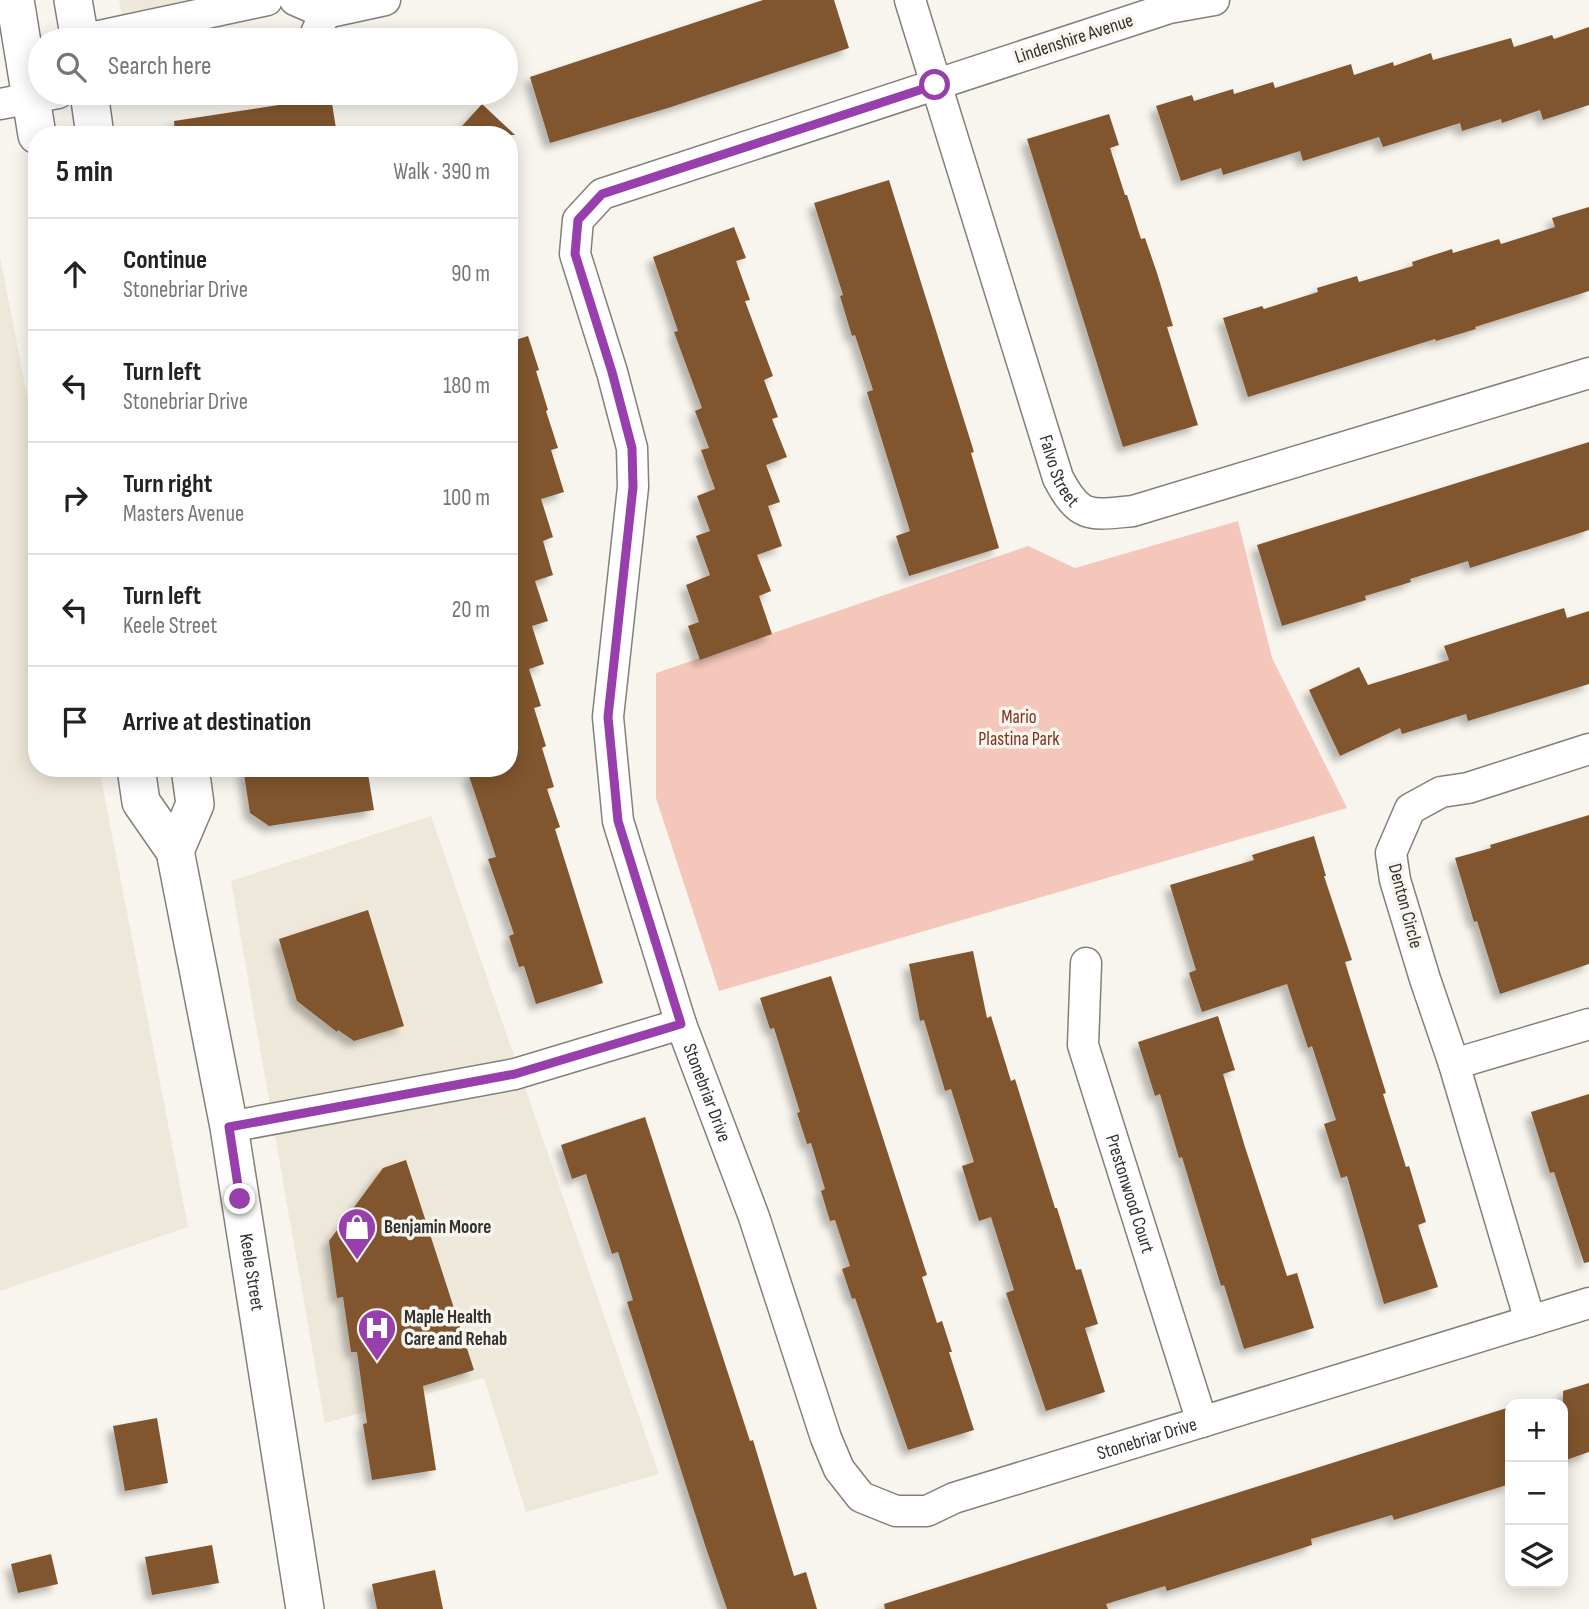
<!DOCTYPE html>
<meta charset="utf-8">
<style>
:root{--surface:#fff;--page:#f2f2f2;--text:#222;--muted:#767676;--line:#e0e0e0}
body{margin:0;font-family:"Sofia Sans Condensed",sans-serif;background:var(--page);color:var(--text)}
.controls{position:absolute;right:21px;bottom:21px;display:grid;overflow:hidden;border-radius:14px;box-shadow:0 4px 18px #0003}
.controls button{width:63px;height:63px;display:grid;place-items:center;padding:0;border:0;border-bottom:2px solid var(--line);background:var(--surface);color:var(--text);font:35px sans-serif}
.stop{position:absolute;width:21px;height:21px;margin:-16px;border:5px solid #9740ad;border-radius:50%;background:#fff}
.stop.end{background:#9740ad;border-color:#fff;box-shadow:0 2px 7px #0008}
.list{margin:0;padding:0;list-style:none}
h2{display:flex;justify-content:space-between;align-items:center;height:91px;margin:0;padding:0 28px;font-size:30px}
h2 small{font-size:23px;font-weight:400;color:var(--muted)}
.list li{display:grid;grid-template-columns:46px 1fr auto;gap:21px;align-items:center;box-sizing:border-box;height:112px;padding:0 28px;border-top:2px solid var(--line)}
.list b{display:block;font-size:26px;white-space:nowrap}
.list p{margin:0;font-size:23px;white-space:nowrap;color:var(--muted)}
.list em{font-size:23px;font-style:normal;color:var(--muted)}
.icon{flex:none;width:38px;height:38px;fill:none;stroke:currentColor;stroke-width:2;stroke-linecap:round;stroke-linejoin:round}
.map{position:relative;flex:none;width:1589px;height:1609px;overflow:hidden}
.search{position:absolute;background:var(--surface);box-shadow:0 4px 18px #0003;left:28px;top:28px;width:490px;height:77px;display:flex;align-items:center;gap:18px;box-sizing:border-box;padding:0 24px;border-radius:38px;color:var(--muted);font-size:26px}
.panel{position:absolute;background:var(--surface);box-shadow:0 4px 18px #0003;left:28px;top:126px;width:490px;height:651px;border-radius:28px}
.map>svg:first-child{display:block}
.built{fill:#eee8da}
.green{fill:#f4c7ba}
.building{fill:#81562d;filter:url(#shadow)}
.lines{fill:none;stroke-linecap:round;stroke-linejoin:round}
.minor-casing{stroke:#83807a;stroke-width:33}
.major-casing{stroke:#83807a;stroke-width:40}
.minor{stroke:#fff;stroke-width:30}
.major{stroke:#fff;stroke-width:37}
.route{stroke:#9740ad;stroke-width:9}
.labels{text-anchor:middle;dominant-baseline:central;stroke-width:7;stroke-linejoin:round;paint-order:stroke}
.street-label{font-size:19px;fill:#33322f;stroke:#f8f5ee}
.park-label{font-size:19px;fill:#7e321c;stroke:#f8f5ee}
.poi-label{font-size:19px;font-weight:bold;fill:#33322f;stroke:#f8f5ee;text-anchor:start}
</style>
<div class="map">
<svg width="1589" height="1609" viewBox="0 0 1589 1609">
<defs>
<filter id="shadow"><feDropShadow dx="-6" dy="6" stdDeviation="3.5" flood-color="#0004"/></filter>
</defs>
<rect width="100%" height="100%" fill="#f8f5ee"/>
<!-- built -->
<g class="built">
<polygon points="119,0 188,0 122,18"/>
<polygon points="0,257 37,446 37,768 99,768 188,1227 0,1291"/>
<polygon points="431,816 659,1474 526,1512 484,1378 325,1423 231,881"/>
</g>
<!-- green -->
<polygon class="green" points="1238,521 1272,658 1347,808 719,991 656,798 656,673 1028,546 1075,568"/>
<!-- building -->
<g class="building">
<polygon points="763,0 834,0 849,48 668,108 550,143 530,77"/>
<polygon points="1589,27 1589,105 1543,120 1540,110 1502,123 1501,119 1462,131 1460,123 1383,147 1379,137 1303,161 1300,151 1223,175 1221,168 1181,181 1156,106 1192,95 1194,101 1233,89 1234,94 1273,82 1275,88 1351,64 1354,75 1393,62 1394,66 1431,53 1433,60 1511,38 1514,47 1552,35 1554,39"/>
<polygon points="331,97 337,135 175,135 174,121"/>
<polygon points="482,104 515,135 454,135"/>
<polygon points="1109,114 1119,145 1110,148 1125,195 1127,195 1141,239 1145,238 1157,273 1173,326 1167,327 1198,425 1123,447 1027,139"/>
<polygon points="889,180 974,452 971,453 999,548 909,576 896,536 910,531 867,392 873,390 855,335 852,336 840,296 843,295 814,203"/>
<polygon points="1589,207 1589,291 1475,327 1476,329 1436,341 1435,339 1248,397 1223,318 1262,306 1264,309 1318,292 1317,288 1357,276 1359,282 1413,266 1412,262 1452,249 1453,253 1499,239 1501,244 1555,227 1552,218"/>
<polygon points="734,227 746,258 736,261 750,300 745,301 773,376 764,380 778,417 772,419 787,457 766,465 780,502 768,506 782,546 757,555 771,591 759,596 772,634 700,660 688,626 699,622 686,585 710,575 696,536 710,531 697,496 715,489 701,450 709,448 695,411 702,408 674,332 678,331 653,257"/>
<polygon points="528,336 539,370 536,371 548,410 546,411 558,448 551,450 564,492 541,499 553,537 543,541 553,575 535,581 548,621 532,626 544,664 529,669 541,706 534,708 546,746 542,748 554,787 547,789 560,827 555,829 603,983 536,1004 524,966 519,967 509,936 514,934 488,859 496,857 469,776 473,774 472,768 509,768 509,342"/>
<polygon points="1589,442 1589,530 1470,568 1468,561 1410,579 1411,582 1365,596 1366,600 1282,626 1257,545"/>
<polygon points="1564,608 1567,618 1589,611 1589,684 1468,721 1466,714 1402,734 1400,728 1340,756 1309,690 1359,667 1368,685 1449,660 1444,646"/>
<polygon points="243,768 367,768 374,810 269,826 250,813"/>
<polygon points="1589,815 1589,964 1500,994 1477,921 1474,922 1455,858 1491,848 1490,845"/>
<polygon points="1314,836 1326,876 1324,876 1352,960 1345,962 1386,1093 1383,1094 1406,1167 1409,1166 1426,1222 1418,1225 1438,1287 1384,1304 1347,1176 1341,1178 1324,1124 1336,1120 1312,1046 1308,1048 1287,984 1202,1012 1189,973 1196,970 1170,885 1254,860 1252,855"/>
<polygon points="368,910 404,1026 354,1041 338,1030 337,1032 297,1001 279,939"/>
<polygon points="973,951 987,1018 991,1016 1011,1081 1015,1079 1055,1208 1057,1208 1076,1270 1081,1269 1098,1324 1085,1328 1105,1392 1046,1411 1006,1293 1014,1290 991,1217 979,1221 962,1166 974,1162 951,1089 945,1091 924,1020 920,1021 909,964"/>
<polygon points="831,976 927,1275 922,1277 937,1323 942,1321 952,1352 949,1352 974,1430 908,1450 855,1298 852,1299 842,1269 850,1266 835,1220 830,1221 821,1191 825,1189 811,1143 807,1144 797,1113 800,1112 774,1028 770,1029 760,998"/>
<polygon points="1218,1016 1235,1070 1223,1074 1245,1147 1287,1276 1297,1273 1314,1328 1244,1349 1224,1285 1221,1286 1182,1157 1179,1158 1160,1094 1155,1096 1138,1042"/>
<polygon points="1589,1094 1589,1262 1584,1263 1554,1172 1550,1173 1531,1112"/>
<polygon points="645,1117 750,1441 753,1440 794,1576 806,1572 817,1609 727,1609 706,1548 627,1302 633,1300 618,1252 612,1254 586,1174 572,1179 561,1145"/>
<polygon points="406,1160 474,1370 423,1386 436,1470 372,1480 363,1424 367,1423 357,1352 351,1352 343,1297 337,1298 329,1241 383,1168"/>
<polygon points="1589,1383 1589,1452 1563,1461 1563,1391"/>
<polygon points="1510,1407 1510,1484 1394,1520 1392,1515 1311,1539 1312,1545 1167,1591 1165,1586 1106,1604 1108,1609 885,1609 884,1604"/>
<polygon points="157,1418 168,1483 125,1491 113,1426"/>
<polygon points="212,1545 219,1583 152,1595 145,1557"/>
<polygon points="51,1554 58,1584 18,1593 11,1564"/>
<polygon points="435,1570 443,1609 377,1609 372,1584"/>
</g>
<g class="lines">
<!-- minor casing -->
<g class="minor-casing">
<g id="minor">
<polyline points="295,0 325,13 385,0"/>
<path id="s1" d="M910 0 1058 478C1080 520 1091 515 1133 511L1589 373"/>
<path id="s2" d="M1214 0 1169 8 1102 30 602 194 578 220 575 254 612 372 632 448 633 487 608 717 618 821 681 1024 754 1217 826 1438 839 1469 861 1497 896 1511H927L954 1498 1589 1303"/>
<polyline points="81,40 267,0"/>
<polyline points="313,40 325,13"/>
<polyline points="0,104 58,93"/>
<path id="s3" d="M1086 963 1083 1045 1202 1422"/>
<polyline points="1454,1064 1589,1024"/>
<polyline points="229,1127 515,1074 681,1024"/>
<polyline points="1530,1321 1454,1064 1425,979 1395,880 1391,853 1410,809 1441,792 1468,788 1589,749"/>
</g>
</g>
<!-- major casing -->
<g class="major-casing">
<g id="major">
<polyline points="15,0 37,135"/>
<polyline points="73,0 80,40"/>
<polyline points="89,93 95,135"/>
<path id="s4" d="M136 768 141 802 175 851 177 861 229 1127 305 1609"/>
<polyline points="175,851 195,804 190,768"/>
</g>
</g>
<!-- minor -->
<use href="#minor" class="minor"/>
<!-- major -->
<use href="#major" class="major"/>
</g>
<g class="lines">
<!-- route -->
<polyline class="route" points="240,1199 229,1127 515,1074 681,1024 618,821 608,717 633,487 632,448 612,372 575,254 578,220 602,194 935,85"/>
</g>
<!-- icons -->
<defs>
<g id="shop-pin" transform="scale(2.0125)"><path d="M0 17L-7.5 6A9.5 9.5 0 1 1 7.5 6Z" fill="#9740ad" stroke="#f8f5ee"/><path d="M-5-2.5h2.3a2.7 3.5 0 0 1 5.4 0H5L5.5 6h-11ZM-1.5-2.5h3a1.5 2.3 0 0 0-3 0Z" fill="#fff"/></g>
<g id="hospital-pin" transform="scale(2.0125)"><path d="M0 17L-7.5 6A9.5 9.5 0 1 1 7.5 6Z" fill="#9740ad" stroke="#f8f5ee"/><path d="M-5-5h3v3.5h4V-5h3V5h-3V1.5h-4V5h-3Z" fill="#fff"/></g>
</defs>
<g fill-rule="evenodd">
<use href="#shop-pin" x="357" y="1227"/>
<use href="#hospital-pin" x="377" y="1328"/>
</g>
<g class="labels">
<!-- street labels -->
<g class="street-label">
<text transform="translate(1074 39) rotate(-18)">Lindenshire Avenue</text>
<text stroke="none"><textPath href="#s1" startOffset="494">Falvo Street</textPath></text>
<text transform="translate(1405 906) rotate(75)">Denton Circle</text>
<text stroke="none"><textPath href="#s2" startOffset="1575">Stonebriar Drive</textPath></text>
<text stroke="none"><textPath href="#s3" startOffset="238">Prestonwood Court</textPath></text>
<text stroke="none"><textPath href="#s4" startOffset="522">Keele Street</textPath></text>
<text stroke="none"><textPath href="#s2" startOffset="2310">Stonebriar Drive</textPath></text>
</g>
<!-- park labels -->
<g class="park-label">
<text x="1019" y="717">Mario<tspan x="1019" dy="22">Plastina Park</tspan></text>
</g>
<!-- poi labels -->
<g class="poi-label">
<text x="384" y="1227">Benjamin Moore</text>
<text x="404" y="1317">Maple Health<tspan x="404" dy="22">Care and Rehab</tspan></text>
</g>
</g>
</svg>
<div class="controls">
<button>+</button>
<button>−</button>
<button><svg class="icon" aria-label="layers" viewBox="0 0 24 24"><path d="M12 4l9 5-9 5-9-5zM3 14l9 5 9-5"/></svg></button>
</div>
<div class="stop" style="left:935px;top:85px"></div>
<div class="stop end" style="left:240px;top:1199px"></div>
<div class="search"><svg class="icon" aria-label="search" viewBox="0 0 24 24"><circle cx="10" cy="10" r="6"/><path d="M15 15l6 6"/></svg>Search here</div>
<section class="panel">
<h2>5 min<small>Walk · 390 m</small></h2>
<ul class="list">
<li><svg class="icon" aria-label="ahead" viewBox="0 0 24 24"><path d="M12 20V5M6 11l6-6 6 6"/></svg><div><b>Continue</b><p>Stonebriar Drive</p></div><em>90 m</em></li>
<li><svg class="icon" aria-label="left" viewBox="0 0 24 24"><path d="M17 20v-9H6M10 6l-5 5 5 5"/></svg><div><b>Turn left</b><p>Stonebriar Drive</p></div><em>180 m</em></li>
<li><svg class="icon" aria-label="right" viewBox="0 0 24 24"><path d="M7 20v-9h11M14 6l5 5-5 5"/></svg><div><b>Turn right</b><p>Masters Avenue</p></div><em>100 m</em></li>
<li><svg class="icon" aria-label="left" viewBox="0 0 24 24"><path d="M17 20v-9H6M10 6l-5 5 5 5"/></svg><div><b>Turn left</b><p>Keele Street</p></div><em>20 m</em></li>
<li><svg class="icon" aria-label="arrive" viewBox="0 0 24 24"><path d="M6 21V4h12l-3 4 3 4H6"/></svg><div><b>Arrive at destination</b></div></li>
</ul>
</section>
</div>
